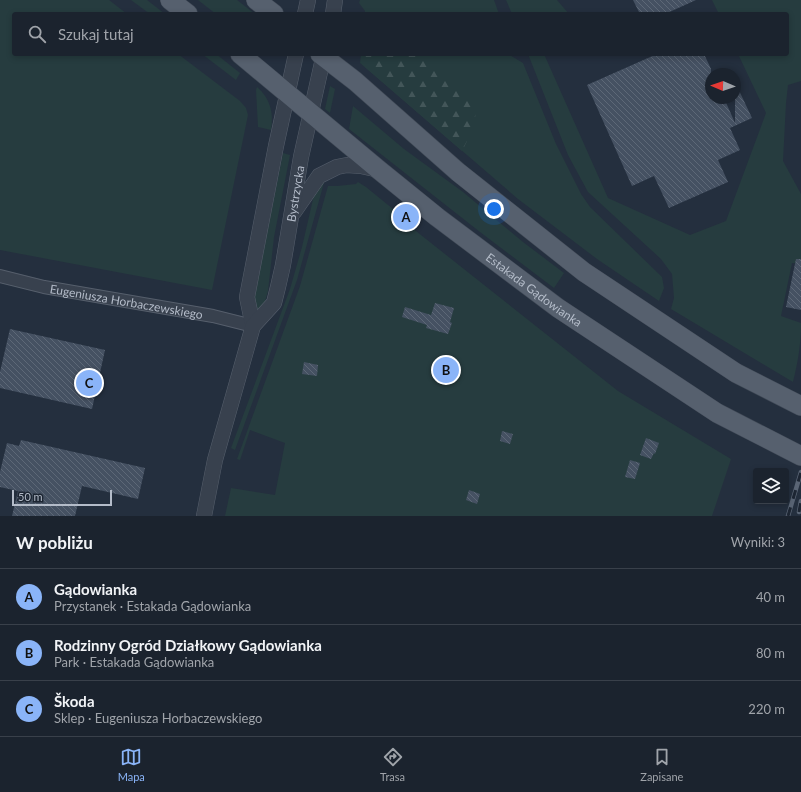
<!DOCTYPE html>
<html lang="pl">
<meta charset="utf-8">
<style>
:root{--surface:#1b232e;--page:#242b36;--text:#f1f3f6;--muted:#a0a4aa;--line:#39404a;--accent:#8ab4f8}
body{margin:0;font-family:Lato,sans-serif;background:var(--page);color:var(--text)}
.controls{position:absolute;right:12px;bottom:12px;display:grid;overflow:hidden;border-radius:4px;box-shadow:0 2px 6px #0003}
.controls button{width:36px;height:36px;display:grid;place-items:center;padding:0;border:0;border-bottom:1px solid var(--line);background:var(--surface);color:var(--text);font:20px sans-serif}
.compass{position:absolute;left:705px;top:68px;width:36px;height:36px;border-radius:50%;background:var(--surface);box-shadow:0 2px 6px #0003;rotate:272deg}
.scale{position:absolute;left:12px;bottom:10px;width:100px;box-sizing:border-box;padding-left:4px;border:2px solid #b4bcc9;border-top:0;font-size:11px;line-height:14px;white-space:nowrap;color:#b4bcc9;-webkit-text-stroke:3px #1d2633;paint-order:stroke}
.you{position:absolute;left:494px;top:209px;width:14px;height:14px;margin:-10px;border:3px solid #fff;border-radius:50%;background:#1a73e8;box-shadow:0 0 0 6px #1a73e833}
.badge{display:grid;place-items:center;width:26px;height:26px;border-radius:50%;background:var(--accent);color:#111;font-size:13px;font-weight:700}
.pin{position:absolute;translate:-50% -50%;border:2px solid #fff;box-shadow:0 1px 4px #0006}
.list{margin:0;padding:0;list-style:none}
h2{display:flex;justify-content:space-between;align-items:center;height:52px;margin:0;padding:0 16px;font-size:17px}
h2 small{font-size:13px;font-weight:400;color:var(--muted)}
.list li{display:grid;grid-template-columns:26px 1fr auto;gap:12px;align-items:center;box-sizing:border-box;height:56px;padding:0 16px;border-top:1px solid var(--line)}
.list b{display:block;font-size:15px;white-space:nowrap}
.list p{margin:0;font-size:13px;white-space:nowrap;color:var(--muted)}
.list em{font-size:13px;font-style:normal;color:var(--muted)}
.icon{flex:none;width:22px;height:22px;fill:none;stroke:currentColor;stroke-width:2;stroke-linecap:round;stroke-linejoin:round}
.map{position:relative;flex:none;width:801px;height:516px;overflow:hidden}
.search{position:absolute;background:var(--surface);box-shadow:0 2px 6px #0003;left:12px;right:12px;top:12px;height:44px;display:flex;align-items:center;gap:10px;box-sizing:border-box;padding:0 14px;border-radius:4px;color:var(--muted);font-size:15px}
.sheet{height:220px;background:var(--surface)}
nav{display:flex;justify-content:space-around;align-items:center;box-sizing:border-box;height:56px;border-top:1px solid var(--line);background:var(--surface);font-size:11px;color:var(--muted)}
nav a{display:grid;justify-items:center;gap:2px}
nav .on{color:var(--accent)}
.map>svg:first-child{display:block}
.green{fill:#263c3f}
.forest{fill:url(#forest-firs)}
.building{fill:url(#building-back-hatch)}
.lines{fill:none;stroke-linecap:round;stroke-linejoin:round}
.minor-casing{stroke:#565f6c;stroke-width:14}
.tertiary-casing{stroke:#565f6c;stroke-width:16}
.primary-casing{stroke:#414a57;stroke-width:20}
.minor{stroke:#38414e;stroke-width:12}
.tertiary{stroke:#38414e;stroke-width:15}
.primary{stroke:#56606e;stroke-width:19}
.rail-casing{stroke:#5a6575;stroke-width:4.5}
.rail{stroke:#1d2633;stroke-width:3;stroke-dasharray:9;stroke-linecap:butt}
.labels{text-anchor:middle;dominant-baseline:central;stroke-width:3;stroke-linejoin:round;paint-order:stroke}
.street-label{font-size:12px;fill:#b4bcc9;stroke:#1d2633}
</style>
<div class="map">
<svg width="801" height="516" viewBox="0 0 801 516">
<defs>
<pattern id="forest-firs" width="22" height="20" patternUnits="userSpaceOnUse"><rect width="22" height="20" fill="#263c3f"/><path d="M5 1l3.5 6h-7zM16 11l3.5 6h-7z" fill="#435659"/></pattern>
<pattern id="building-back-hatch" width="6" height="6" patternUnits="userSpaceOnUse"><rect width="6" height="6" fill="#455162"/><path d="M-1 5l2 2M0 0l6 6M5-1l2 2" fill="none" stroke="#5d6877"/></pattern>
</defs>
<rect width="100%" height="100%" fill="#242f3e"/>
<!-- green -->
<g class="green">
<polygon points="0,0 109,0 127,14 14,14 14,54 178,54 240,101 246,108 248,115 212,290 0,250"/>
<polygon points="131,0 147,0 165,14 150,14"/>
<polygon points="198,0 237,0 255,14 216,14"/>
<polygon points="360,0 494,0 499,14 365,14 365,11 359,3"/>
<polygon points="506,0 557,0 569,14 512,14"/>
<path d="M712 0H801V81L788 85 786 103 783 161 801 194V264L792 263 781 316 801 323C801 344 798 362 793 382L671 309 674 298 672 274 661 259 588 192 568 155 528 54H544L608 198 690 235 726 221 766 113 738 54H787V14H719Z"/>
<polygon points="202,54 216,54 240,73 236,80"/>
<polygon points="361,54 508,54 523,63 556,144 581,194 590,207 662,277 664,288 659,301 597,259 518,199 360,63"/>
<polygon points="330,86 335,89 330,113 325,109"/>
<path d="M257 87C270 98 274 113 271 130L258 127 256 90Z"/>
<polygon points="353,106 404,149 463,192 523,242 564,273 554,288 480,232 349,129"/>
<polygon points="283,153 290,155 274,237 268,291 264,305 257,312 253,305"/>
<polygon points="325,179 297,280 235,450 231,448 290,289 302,247 314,195"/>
<polygon points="358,182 366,187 404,218 402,220 618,391 731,459 712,516 225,516 231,488 275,495 285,443 250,430 240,460 237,459 300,286 328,186 337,186 356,184"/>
</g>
<!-- forest -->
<path class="forest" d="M366 54H422C433 70 443 71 457 82 465 88 471 98 477 106L473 129 462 151 365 67Z"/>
<!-- building -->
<g class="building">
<polygon points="633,0 696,0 665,14 640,14"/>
<polygon points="657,54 704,54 711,69 711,98 724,98 735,123 735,82 752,118 730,128 740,150 718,160 728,182 669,208 654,176 632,186 587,85"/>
<polygon points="796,259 801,259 801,310 786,307"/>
<polygon points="435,303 454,308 450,322 452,323 448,334 426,328 427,325 402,317 405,307 431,315"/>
<polygon points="10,329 105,350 92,409 0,388 0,372"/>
<polygon points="304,362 318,365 317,376 302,374"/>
<polygon points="502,431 513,434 510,444 500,441"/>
<polygon points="646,438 659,443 655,454 654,453 651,459 640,455"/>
<polygon points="21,440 145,468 138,499 82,486 75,516 12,516 18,491 0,487 0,472 7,443 19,446"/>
<polygon points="630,460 640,463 635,479 625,477"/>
<polygon points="469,490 480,494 477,504 466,500"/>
</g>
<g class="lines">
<!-- minor casing -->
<g class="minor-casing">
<g id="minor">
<path id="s1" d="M0 276 44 287 213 316 253 326"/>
</g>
</g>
<!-- tertiary casing -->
<g class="tertiary-casing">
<g id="tertiary">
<polyline points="305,14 308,0"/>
<polyline points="333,14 335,0"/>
<polyline points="294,212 319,176 337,167 347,165 361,166 379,170"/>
<polyline points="253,326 247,297 276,146 296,54"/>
<path id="s2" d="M204 516 215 460 253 326 274 303 278 287 283 265 301 157 324 54"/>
</g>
</g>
<!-- primary casing -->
<g class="primary-casing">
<g id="primary">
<polyline points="170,0 188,14"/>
<polyline points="256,0 274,14"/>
<path id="s3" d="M240 54 379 170 437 217 558 308 717 413 801 456"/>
<polyline points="320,54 355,81 458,172 584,272 736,373 801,406"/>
</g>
</g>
<!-- minor -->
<use href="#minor" class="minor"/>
<!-- tertiary -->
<use href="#tertiary" class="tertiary"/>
<!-- primary -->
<use href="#primary" class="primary"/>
<!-- rail casing -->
<g class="rail-casing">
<g id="rail">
<polyline points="799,512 801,501"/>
<polyline points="788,516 801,472"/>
</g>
</g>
<!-- rail -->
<use href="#rail" class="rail"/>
</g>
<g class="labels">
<!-- street labels -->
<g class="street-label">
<text stroke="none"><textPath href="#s2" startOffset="339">Bystrzycka</textPath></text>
<text stroke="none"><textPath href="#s3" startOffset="377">Estakada Gądowianka</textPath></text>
<text stroke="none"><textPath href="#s1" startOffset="129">Eugeniusza Horbaczewskiego</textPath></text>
</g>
</g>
</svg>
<div class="controls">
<button><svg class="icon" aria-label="layers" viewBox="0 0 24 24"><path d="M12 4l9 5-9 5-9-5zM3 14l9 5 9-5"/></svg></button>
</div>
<svg class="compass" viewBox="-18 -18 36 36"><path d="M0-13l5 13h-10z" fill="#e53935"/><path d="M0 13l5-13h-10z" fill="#a0a4aa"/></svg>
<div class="scale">50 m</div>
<div class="you"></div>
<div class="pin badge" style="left:406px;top:217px">A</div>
<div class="pin badge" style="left:446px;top:370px">B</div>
<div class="pin badge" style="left:89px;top:383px">C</div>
<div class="search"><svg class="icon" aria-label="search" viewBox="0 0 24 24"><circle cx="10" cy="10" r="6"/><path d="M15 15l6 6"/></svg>Szukaj tutaj</div>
</div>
<section class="sheet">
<h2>W pobliżu<small>Wyniki: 3</small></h2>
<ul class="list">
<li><span class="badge">A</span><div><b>Gądowianka</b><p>Przystanek · Estakada Gądowianka</p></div><em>40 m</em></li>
<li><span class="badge">B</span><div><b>Rodzinny Ogród Działkowy Gądowianka</b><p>Park · Estakada Gądowianka</p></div><em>80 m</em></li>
<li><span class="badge">C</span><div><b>Škoda</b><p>Sklep · Eugeniusza Horbaczewskiego</p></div><em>220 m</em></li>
</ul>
</section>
<nav>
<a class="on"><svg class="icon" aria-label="map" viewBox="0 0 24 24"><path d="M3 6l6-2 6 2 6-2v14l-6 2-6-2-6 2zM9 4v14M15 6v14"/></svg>Mapa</a>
<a><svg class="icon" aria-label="directions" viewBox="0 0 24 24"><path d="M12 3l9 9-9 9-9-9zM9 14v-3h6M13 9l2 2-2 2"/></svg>Trasa</a>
<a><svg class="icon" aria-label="saved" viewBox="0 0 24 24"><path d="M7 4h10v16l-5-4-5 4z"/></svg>Zapisane</a>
</nav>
